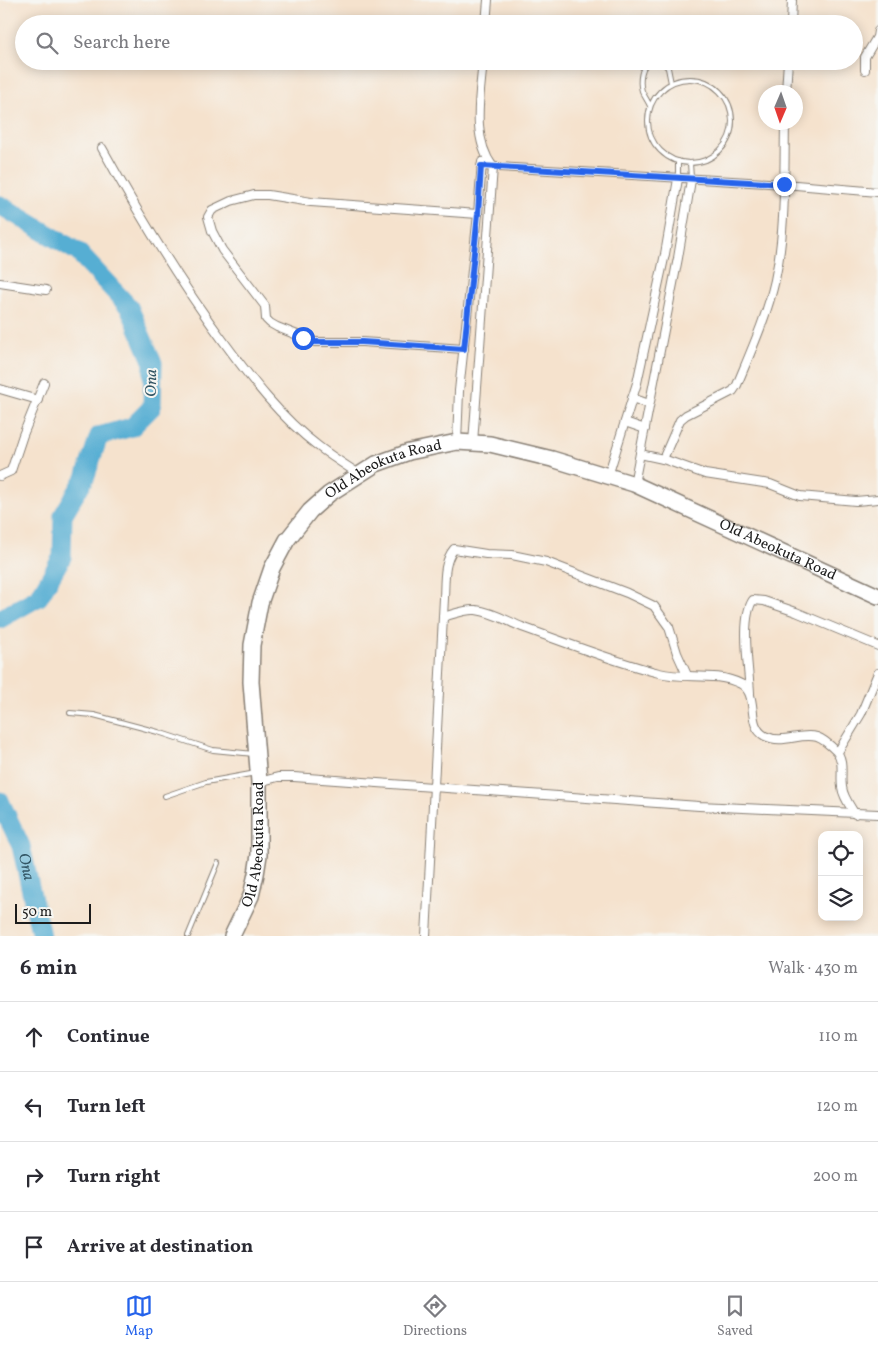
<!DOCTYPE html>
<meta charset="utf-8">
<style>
:root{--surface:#fff;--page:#f7f7f7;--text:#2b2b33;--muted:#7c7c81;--line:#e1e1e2;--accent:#2563eb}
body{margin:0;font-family:Vollkorn,serif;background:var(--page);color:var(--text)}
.controls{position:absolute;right:15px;bottom:15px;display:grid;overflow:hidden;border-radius:10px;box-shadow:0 2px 12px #0003}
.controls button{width:45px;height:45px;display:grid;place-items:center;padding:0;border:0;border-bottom:1px solid var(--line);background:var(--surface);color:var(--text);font:25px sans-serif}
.compass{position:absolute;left:758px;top:85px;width:45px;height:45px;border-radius:50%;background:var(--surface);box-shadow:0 2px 12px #0003;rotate:182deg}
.scale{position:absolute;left:15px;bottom:12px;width:76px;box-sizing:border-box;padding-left:5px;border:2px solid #1c1c1c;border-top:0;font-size:14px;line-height:18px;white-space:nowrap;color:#1c1c1c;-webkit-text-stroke:4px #f6f6f2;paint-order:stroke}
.stop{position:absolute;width:15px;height:15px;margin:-11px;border:4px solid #2563eb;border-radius:50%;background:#fff}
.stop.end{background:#2563eb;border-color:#fff;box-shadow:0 1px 5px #0008}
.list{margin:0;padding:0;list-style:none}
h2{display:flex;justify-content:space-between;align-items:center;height:65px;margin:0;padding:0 20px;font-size:21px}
h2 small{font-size:16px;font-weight:400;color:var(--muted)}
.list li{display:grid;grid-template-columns:32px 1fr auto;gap:15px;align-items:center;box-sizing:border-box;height:70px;padding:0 20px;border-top:1px solid var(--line)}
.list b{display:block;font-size:19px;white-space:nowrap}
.list em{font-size:16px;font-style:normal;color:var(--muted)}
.icon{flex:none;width:28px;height:28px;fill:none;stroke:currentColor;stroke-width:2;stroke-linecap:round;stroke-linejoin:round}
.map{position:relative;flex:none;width:878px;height:936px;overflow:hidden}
.search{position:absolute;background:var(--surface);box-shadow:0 2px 12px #0003;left:15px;right:15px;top:15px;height:55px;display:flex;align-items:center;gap:12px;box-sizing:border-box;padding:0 18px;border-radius:28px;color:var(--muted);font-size:19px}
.sheet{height:345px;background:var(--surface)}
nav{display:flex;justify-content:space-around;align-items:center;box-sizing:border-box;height:70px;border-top:1px solid var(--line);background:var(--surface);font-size:14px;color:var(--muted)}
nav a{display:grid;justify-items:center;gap:2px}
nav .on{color:var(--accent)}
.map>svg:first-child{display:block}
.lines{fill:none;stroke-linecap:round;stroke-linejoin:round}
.river{stroke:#56aed3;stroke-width:19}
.lane-casing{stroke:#887f74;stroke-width:6}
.street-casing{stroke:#887f74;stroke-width:10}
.highway-casing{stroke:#887f74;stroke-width:18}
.lane{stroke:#fff;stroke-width:4}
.street{stroke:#fff;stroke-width:8}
.highway{stroke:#fff;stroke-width:15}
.route{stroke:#2563eb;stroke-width:6}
.labels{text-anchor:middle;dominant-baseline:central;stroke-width:4;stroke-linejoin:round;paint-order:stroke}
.street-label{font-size:15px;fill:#1c1c1c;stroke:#f6f6f2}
.water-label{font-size:16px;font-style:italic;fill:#335665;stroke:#f6f6f2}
</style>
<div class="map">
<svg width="878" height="936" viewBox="0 0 878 936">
<rect width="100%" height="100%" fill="#f6f6f2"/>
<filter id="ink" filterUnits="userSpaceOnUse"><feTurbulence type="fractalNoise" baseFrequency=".02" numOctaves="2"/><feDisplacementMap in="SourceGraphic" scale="10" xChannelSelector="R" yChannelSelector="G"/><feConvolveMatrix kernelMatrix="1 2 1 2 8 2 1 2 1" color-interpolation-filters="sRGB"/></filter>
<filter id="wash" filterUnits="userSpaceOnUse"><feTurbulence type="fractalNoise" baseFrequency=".0096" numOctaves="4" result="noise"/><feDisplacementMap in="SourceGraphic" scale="20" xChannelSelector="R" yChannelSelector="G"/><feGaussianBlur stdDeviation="1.12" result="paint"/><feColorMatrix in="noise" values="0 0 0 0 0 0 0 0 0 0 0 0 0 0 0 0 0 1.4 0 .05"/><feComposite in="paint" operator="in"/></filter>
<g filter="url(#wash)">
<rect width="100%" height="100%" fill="#f5e2cd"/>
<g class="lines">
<!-- river -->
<g class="river">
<polyline points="0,205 78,252 129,307 153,363 152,407 132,427 99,436 85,478 63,515 62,557 39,597 0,619"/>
<path id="s1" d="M0 801 21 846 41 936"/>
</g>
</g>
</g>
<g filter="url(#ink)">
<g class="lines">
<!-- lane casing -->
<g class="lane-casing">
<g id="lane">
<polyline points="662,61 668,68 671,83"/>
<circle cx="690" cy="121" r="42"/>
<path d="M650 106C648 101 644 96 642 91 639 81 641 64 651 61"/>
<polyline points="690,163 691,178"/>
<polyline points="678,179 678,161"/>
<polyline points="70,713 94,715 158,732 213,750 254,754"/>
<polyline points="165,796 206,782 256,773"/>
<polyline points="188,936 218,863"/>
</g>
</g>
<!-- street casing -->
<g class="street-casing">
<g id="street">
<polyline points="486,24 488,0"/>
<polyline points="791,24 792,0"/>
<polyline points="865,70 865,57 877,37 878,31"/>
<polyline points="786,92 788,61"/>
<path d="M102 148C139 215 178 280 224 342 251 379 281 418 318 446 331 456 345 465 359 474"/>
<polyline points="481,166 784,184 878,192"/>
<polyline points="0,283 46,290"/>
<polyline points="464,349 362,342 315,342 277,327 270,323 266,319 265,306 222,250 212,231 208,217 212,210 231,201 254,195 268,195 311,202 478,214"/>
<polyline points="0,389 38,400"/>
<polyline points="632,398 649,404"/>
<polyline points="625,422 645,429"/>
<polyline points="457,442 459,391 478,214 482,162"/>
<path d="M473 443 493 167C471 137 480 96 483 61"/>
<polyline points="640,454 663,459 705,474 770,484 800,496 856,501 878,499"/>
<path d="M663 459 680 420 686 415 733 391 737 385C751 351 767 316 775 280 786 229 784 175 785 122"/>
<polyline points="0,476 11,471 23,435 44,383"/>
<polyline points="608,476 637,383 665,254 678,179"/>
<polyline points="634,484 678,258 691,180"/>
<path d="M443 617C454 614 465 609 476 610 493 612 507 621 522 627 567 643 612 661 659 673 686 680 715 671 741 684 760 695 745 725 765 736 783 745 800 732 817 737 823 739 831 746 836 751 845 760 840 776 842 787 843 797 850 806 855 814"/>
<path d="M750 693C749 669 740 619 753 600L764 601 796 612 878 646"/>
<polyline points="838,752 861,714 878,673"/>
<polyline points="259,782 278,777 294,777 699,806 878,814"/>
<path d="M426 936 444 598C445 582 443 562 454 549L486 554 512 555 546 562 627 593 654 606 669 627 677 653 687 675"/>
</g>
</g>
<!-- highway casing -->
<g class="highway-casing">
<g id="highway">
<path id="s2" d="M232 936 251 896 256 874 259 855V782L251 682 252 645 260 603 272 568 287 540 310 511 329 494 376 464 409 452 457 442 490 444 552 459 634 484 878 596"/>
</g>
</g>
<!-- lane -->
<use href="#lane" class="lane"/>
<!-- street -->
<use href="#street" class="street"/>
<!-- highway -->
<use href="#highway" class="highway"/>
</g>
</g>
<g class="lines" filter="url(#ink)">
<!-- route -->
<polyline class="route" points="303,338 315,342 362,342 464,349 478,214 481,166 784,184"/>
</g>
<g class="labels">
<!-- street labels -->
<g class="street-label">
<text stroke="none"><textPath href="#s2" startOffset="531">Old Abeokuta Road</textPath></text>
<text stroke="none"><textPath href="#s2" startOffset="951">Old Abeokuta Road</textPath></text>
<text stroke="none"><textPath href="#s2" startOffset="96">Old Abeokuta Road</textPath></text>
</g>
<!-- water labels -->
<g class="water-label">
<text transform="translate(152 383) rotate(-89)">Ona</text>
<text stroke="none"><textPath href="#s1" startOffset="71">Ona</textPath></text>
</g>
</g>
</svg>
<div class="controls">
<button><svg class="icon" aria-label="locate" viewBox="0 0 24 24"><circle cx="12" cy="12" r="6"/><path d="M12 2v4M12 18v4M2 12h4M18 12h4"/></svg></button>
<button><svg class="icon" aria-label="layers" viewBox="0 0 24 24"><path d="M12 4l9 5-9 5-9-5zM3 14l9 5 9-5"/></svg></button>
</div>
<svg class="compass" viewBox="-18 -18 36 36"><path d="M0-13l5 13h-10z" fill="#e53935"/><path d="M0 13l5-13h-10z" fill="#7c7c81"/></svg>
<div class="scale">50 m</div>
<div class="stop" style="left:303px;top:338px"></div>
<div class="stop end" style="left:784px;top:184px"></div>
<div class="search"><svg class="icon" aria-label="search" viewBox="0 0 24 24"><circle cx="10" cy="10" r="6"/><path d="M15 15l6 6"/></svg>Search here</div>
</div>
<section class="sheet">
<h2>6 min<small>Walk · 430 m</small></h2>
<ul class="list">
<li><svg class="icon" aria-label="ahead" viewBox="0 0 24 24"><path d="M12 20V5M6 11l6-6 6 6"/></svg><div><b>Continue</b></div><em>110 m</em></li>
<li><svg class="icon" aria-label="left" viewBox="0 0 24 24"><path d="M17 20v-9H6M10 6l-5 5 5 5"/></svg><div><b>Turn left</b></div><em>120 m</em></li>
<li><svg class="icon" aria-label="right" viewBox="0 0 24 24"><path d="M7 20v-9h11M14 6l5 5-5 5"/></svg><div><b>Turn right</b></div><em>200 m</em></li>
<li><svg class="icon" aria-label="arrive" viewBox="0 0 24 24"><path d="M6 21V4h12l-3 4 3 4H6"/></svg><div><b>Arrive at destination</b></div></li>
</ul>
</section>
<nav>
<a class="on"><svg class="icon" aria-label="map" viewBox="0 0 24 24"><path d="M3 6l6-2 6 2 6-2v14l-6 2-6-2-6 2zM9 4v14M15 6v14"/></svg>Map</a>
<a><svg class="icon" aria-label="directions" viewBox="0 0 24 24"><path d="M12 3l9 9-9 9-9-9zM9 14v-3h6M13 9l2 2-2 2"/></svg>Directions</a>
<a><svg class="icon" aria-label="saved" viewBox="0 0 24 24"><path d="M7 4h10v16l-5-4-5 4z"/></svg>Saved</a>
</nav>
